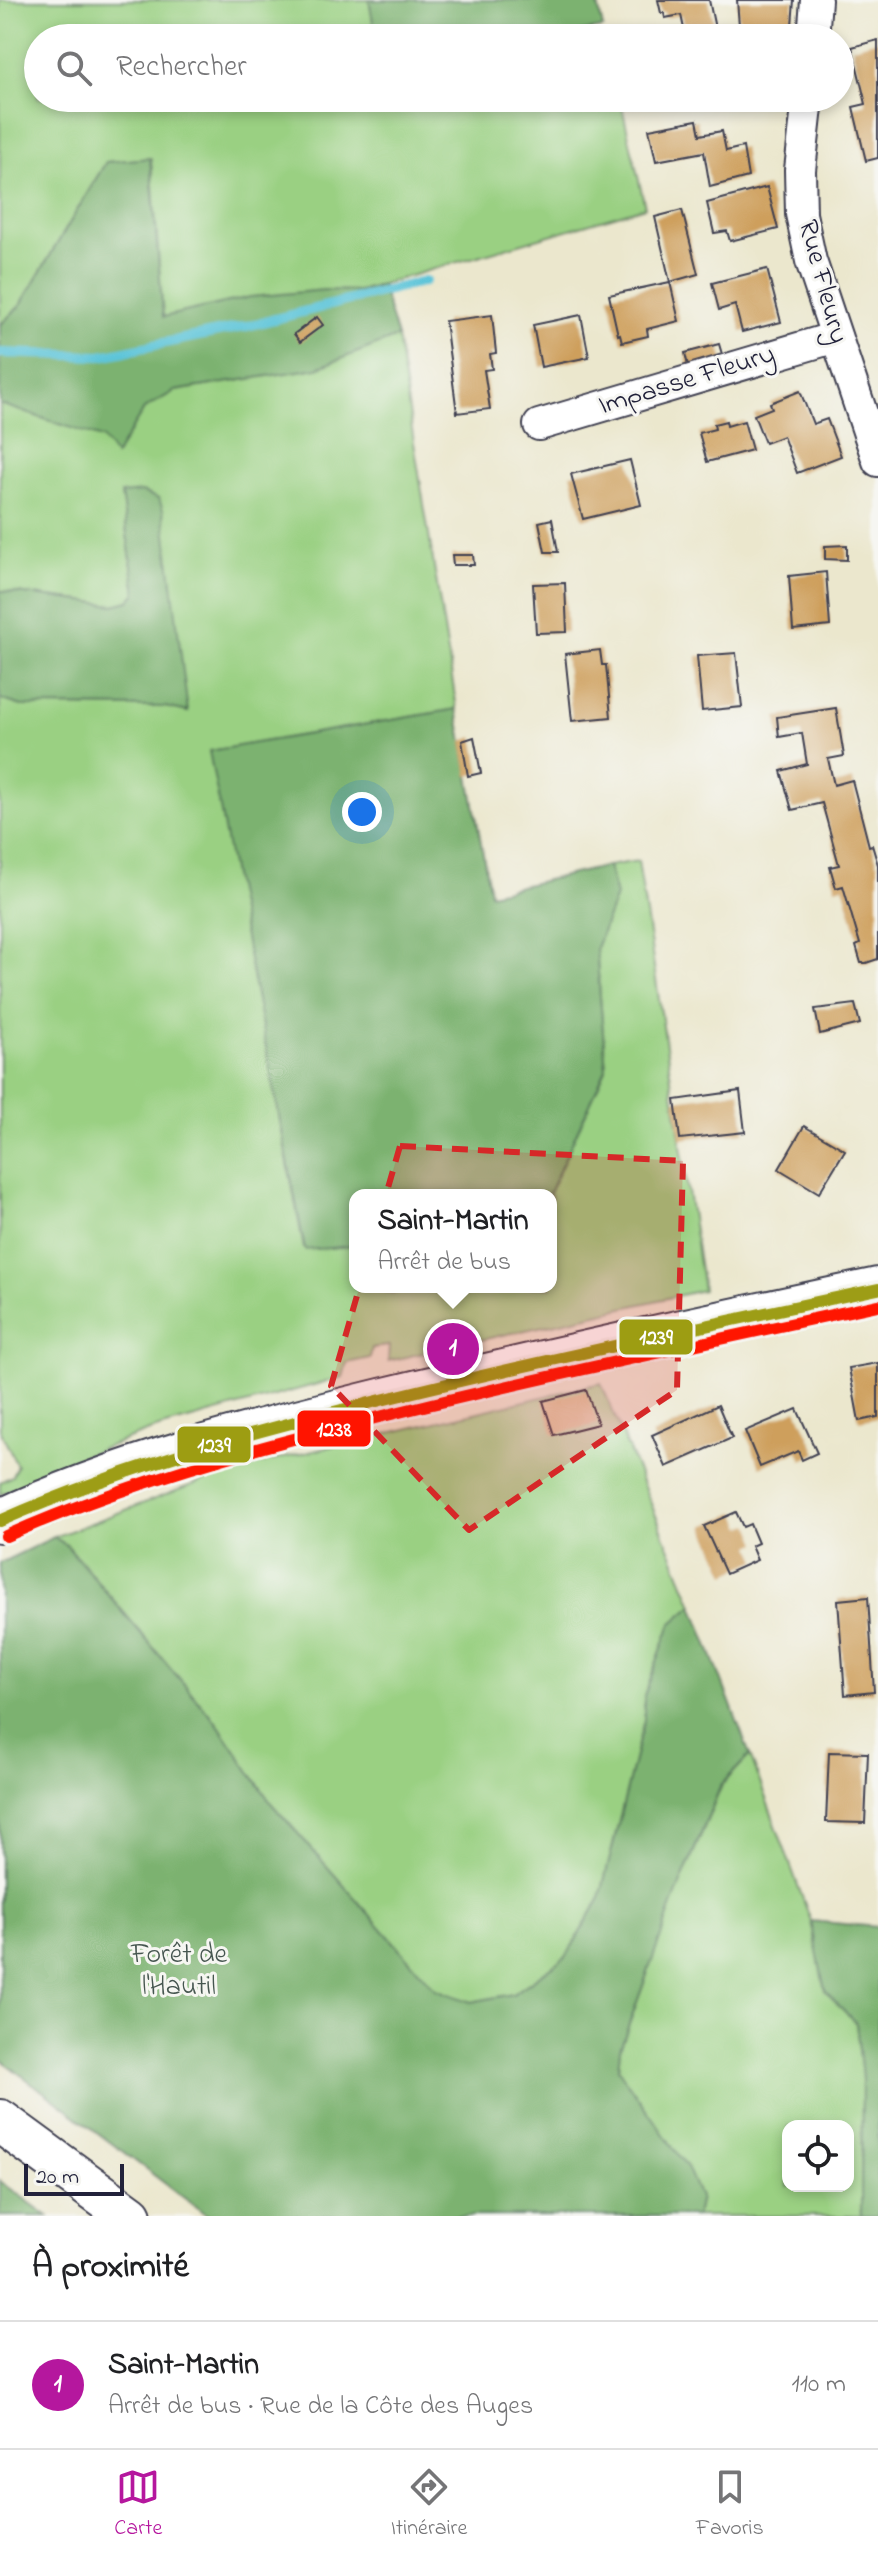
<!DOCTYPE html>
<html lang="fr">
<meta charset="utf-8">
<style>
:root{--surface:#fff;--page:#f2f2f2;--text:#202124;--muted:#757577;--line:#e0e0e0;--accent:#b5179e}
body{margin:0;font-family:"Indie Flower",sans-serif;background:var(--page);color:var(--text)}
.controls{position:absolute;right:24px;bottom:24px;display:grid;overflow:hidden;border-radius:16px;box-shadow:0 4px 12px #0003}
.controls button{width:72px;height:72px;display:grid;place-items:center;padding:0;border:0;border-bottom:2px solid var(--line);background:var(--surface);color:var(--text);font:40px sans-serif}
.scale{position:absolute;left:24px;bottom:20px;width:100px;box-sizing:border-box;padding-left:8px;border:4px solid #22223b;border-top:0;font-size:22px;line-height:28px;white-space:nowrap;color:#22223b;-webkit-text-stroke:6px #f6f6f2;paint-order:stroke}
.you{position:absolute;left:362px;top:812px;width:28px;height:28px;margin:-20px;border:6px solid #fff;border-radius:50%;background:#1a73e8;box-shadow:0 0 0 12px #1a73e833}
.badge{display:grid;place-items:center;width:52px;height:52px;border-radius:50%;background:var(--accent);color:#fff;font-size:26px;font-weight:700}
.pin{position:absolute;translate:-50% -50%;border:4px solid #fff;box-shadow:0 2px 8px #0006}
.popup{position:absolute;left:349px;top:1189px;width:208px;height:104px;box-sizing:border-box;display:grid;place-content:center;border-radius:16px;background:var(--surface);filter:drop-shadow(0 2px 6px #0005);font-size:26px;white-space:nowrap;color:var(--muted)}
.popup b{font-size:30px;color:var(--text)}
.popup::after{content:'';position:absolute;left:50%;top:100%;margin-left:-16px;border:16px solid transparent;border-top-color:var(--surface)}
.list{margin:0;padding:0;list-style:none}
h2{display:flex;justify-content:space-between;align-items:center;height:104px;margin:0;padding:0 32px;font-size:34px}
h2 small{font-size:26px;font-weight:400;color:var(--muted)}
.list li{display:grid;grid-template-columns:52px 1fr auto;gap:24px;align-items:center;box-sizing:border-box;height:128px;padding:0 32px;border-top:2px solid var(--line)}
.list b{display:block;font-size:30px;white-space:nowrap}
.list p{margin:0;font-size:26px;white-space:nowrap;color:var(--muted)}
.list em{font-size:26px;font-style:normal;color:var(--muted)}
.icon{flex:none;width:44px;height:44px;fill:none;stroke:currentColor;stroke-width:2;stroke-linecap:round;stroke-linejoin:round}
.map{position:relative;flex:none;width:878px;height:2216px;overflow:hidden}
.search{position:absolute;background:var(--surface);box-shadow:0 4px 12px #0003;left:24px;right:24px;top:24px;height:88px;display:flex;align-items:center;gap:20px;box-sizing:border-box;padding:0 28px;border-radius:44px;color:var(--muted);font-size:30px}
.sheet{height:232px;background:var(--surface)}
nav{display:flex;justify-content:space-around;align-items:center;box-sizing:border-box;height:112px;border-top:2px solid var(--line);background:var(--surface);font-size:22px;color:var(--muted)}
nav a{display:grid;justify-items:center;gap:4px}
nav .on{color:var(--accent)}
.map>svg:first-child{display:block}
.green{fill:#9ad082;stroke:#5e795e;stroke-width:2;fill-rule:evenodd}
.forest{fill:#7bb270;stroke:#4e6a56;stroke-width:2}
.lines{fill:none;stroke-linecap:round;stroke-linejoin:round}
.stream{stroke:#5dc5d9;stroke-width:10}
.building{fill:#ce9f5b}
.street-casing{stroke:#404051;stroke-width:34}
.secondary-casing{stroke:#404051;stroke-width:46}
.street{stroke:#fff;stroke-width:30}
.secondary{stroke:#fff;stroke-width:42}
.bus-1-casing{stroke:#f6f6f2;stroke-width:18}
.bus-2-casing{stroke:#f6f6f2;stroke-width:18}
.bus-1{stroke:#9d9d12;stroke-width:12}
.bus-2{stroke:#ff1400;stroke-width:12}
.marked{fill:#d62828;fill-opacity:0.2;stroke:#d62828;stroke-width:6;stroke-dasharray:16 10;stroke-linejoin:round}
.labels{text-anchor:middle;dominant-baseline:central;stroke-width:6;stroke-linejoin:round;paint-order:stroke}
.street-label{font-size:28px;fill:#22223b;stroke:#f6f6f2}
.park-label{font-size:28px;fill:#465650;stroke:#f6f6f2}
.line-badge{stroke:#f6f6f2;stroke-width:3}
.badge-label{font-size:22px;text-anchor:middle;font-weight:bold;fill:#fff}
</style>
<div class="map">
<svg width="878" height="2216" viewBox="0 0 878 2216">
<rect width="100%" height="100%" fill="#f6f6f2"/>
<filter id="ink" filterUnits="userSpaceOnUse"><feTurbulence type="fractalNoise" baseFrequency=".0125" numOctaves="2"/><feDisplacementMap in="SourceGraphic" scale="16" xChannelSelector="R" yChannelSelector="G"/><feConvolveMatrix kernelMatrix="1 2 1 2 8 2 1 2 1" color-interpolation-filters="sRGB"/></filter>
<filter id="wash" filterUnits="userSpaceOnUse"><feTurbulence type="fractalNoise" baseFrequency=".006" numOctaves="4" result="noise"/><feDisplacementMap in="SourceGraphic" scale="32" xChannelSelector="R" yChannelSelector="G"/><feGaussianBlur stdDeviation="1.8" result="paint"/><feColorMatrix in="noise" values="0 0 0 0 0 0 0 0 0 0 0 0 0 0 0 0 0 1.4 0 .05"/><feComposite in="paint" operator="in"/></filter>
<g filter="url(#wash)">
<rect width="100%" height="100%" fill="#ebe7cd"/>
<!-- green -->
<g class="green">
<path d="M0 0H369L376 38H38V98H620L645 207 359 291C291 289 228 302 163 317L151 158 106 162 20 306 0 325Z"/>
<polygon points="397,337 457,709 210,751 304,1249 353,1246 355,1287 380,1287 383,1291 393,1293 410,1287 551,1287 551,1195 548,1195 606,1068 596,948 616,896 608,866 638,861 703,1290 388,1361 389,1346 372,1348 370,1358 347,1363 343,1377 152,1430 64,1463 0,1495 0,1482 12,1476 17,1466 0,1430 0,699 22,706 165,707 188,712 121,494 136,593 129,601 114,605 0,591 0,404 102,438 115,455 144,409 175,391 317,368"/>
<polygon points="601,1383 693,1605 671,1624 644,1696 644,1720 600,1898 566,1957 513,1994 471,2002 435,1989 271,1803 217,1723 68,1546 54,1537 229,1471"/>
<path d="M750 1755 811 1921 825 1991 856 2023 862 2077 861 2216H696L700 2197 618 2069 620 2049 677 1892 722 1785ZM788 2126H848V2186H788Z"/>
</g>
<!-- forest -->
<g class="forest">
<polygon points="369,0 597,0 603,28 547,38 376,38"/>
<polygon points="150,158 163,317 250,297 324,290 359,291 381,285 397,337 317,368 175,391 144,409 115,456 102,438 0,404 0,325 20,306 106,162"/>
<polygon points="142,492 159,499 163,510 188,712 165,707 22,706 0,699 0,591 114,605 129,601 136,593 121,494"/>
<polygon points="457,709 490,893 608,866 616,896 596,948 606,1069 548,1195 355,1195 355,1248 353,1246 305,1250 209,751"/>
<polygon points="54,1537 67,1546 217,1723 271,1803 435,1989 471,2002 513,1994 566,1957 600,1898 644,1720 644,1696 671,1624 693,1605 750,1755 721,1785 677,1892 620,2049 618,2069 687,2167 700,2197 696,2216 208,2216 0,2059 0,1563"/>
<polygon points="811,1921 878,1927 878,2216 861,2216 862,2077 856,2023 825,1991"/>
<polygon points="0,2181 48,2216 0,2216"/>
</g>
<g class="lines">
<!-- stream -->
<polyline class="stream" points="0,353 101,356 247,326 425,281"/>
</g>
<g id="blocks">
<!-- building -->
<g class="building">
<polygon points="658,0 709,0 717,38 686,38 681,15 665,18 664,13 661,13"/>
<polygon points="737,0 794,0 791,38 740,38"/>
<polygon points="878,40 878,158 866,161 853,107 866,104 852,47"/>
<polygon points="697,120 700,135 722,131 726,151 743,147 748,177 710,187 704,152 656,161 649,129"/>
<polygon points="767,187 778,229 730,241 727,231 714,233 707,203"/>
<polygon points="682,210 698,274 670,282 655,217"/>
<polygon points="767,269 781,322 742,332 735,305 719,310 712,283"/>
<polygon points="670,282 679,321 647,329 648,336 622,342 620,334 618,335 609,295"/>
<polygon points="492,315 496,353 490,354 492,369 484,370 490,409 457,413 445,321"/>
<polygon points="581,315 589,357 541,367 533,325"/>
<polygon points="317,317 323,325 300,342 294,334"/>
<polygon points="719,344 724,361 689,370 685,353"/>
<polygon points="800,391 813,424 827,419 841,456 797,473 783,436 765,443 754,415 772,408 770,403"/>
<polygon points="726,421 727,426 744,421 752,450 707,462 699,433 715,429 714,424"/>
<polygon points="630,460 641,505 583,519 571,474"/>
<polygon points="552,519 558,552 545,552 539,522"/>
<polygon points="847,545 847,560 825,559 825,546"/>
<polygon points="452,555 473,555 474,565 453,565"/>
<polygon points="826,572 830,626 793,630 789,576"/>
<polygon points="565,583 567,632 536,633 533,584"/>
<polygon points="600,650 602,665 606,665 611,717 572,721 565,654"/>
<polygon points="736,653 742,707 702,711 697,656"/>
<polygon points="836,708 844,756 828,759 834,785 852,780 869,846 872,845 878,865 878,959 866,963 861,963 856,946 860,944 843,886 836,888 830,867 839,865 822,803 792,810 781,771 807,764 802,733 779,737 777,717"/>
<polygon points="474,737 481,773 468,776 462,741"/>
<polygon points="855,1004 860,1024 820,1034 815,1009"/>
<polygon points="740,1091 745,1132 680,1139 675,1100"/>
<polygon points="804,1126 845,1150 819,1193 779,1169"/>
<polygon points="878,1363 878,1417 859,1421 849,1368"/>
<polygon points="586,1390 598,1424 554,1435 543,1401"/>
<polygon points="718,1405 732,1438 666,1467 652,1435"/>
<polygon points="797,1409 817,1453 802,1460 798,1451 760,1467 745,1431"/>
<polygon points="736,1512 743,1527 750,1524 758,1543 751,1546 757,1560 726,1574 704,1526"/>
<polygon points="868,1597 874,1692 845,1695 838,1600"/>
<polygon points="829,1752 868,1753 865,1823 826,1822"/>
</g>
</g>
</g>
<g filter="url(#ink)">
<use href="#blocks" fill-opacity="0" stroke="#404051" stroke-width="2"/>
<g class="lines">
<!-- street casing -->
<g class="street-casing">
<g id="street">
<polyline points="813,38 816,0"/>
<polyline points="808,98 800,170 801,214 811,261 878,461"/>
<polyline points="539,425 836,337"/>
</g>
</g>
<!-- secondary casing -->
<g class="secondary-casing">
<g id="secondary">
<path d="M0 1521C122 1464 251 1432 381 1400 546 1360 712 1324 878 1289"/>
<polyline points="0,2121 130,2216"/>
</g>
</g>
<!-- street -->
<use href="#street" class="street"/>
<!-- secondary -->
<use href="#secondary" class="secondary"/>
<!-- bus-1 casing -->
<g class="bus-1-casing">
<path id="bus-1" d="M0 1521C136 1461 278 1425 422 1390 574 1354 726 1321 878 1289"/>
</g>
<!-- bus-2 casing -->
<g class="bus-2-casing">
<path id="bus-2" d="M6 1536C142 1476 284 1440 428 1405 578 1369 728 1337 878 1305"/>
</g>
<!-- bus-1 -->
<use href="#bus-1" class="bus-1"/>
<!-- bus-2 -->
<use href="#bus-2" class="bus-2"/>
</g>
</g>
<!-- marked area -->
<path class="marked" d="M400 1146 683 1161 677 1390 469 1530 331 1386Z"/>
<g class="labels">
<!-- street labels -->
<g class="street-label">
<text transform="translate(822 282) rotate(75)">Rue Fleury</text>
<text transform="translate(687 381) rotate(-17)">Impasse Fleury</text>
</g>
<!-- park labels -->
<g class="park-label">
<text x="179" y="1955">Forêt de<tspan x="179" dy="32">l'Hautil</tspan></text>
</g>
</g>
<g class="line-badge">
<rect x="618" y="1318" width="76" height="38" rx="8" fill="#9d9d12"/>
<rect x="296" y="1409" width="76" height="39" rx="8" fill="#ff1400"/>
<rect x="176" y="1425" width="76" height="39" rx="8" fill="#9d9d12"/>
</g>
<g class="badge-label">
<text x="656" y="1344">1239</text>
<text x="334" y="1436">1238</text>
<text x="214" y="1452">1239</text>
</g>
</svg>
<div class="controls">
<button><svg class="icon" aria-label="locate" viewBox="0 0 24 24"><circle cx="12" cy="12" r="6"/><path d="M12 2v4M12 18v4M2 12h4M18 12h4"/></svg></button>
</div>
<div class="scale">20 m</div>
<div class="you"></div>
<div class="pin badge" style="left:453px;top:1349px">1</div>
<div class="popup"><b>Saint-Martin</b>Arrêt de bus</div>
<div class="search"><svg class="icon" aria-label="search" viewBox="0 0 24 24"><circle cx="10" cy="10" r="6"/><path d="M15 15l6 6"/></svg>Rechercher</div>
</div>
<section class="sheet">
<h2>À proximité<small></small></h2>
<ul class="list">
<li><span class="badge">1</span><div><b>Saint-Martin</b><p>Arrêt de bus · Rue de la Côte des Auges</p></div><em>110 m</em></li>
</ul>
</section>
<nav>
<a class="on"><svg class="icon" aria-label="map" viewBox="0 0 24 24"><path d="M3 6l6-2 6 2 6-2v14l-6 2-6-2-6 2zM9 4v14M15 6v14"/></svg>Carte</a>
<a><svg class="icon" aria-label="directions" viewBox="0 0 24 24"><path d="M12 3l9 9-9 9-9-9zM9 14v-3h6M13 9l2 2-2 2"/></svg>Itinéraire</a>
<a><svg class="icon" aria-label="saved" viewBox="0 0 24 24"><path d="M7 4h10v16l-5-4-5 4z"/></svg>Favoris</a>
</nav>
